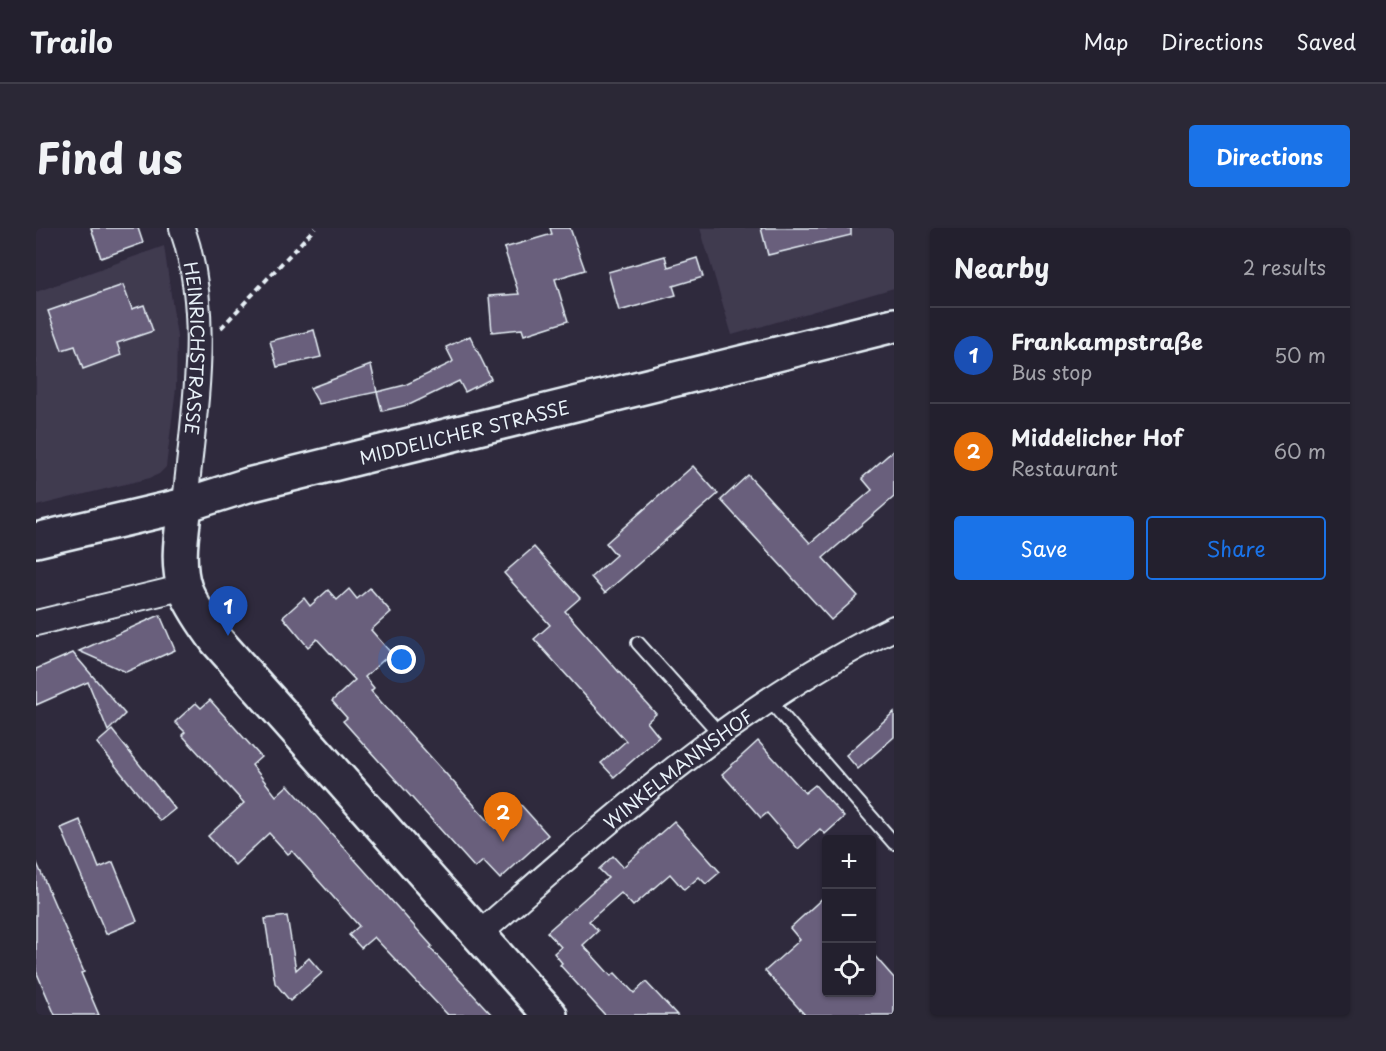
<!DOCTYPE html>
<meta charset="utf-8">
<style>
:root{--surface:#23202e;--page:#2b2836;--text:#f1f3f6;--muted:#a3a3aa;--line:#403e4a;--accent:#1a73e8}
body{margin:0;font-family:"Playpen Sans",sans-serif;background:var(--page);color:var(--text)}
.controls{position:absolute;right:18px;bottom:18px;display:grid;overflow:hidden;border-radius:6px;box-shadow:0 2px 4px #0004}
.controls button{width:54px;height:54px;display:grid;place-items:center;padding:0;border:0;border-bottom:2px solid var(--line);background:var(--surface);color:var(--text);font:30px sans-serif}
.you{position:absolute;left:366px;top:432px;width:21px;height:21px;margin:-15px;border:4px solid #fff;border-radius:50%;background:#1a73e8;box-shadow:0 0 0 9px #1a73e833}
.badge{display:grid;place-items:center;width:39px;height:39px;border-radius:50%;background:var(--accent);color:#fff;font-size:20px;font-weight:700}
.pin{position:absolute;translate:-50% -50px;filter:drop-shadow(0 2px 3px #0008)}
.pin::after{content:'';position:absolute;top:32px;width:21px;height:18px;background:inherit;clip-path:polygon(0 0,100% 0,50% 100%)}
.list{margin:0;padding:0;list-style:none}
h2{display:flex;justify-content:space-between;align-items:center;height:78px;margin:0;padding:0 24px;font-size:26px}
h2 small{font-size:20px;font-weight:400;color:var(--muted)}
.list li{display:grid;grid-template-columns:39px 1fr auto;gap:18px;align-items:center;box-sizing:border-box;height:96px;padding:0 24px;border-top:2px solid var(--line)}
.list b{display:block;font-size:22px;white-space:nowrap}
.list p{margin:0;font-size:20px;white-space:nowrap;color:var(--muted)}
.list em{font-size:20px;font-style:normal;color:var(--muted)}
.actions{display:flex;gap:12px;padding:18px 24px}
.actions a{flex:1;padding:14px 0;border:2px solid var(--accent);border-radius:6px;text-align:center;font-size:21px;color:var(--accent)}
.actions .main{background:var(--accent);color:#fff}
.icon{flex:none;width:33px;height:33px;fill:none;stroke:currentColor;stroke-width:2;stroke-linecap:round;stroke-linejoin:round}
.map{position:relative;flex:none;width:858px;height:787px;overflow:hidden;border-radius:6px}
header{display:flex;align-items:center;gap:36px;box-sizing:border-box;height:84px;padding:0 30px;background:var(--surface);border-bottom:2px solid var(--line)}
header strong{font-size:28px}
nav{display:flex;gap:33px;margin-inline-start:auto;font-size:21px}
.intro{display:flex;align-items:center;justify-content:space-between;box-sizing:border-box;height:144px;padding:0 36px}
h1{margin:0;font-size:42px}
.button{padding:15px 27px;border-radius:6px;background:var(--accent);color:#fff;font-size:21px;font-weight:700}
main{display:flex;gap:36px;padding:0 36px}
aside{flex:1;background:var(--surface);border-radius:6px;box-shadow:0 2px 4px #0004}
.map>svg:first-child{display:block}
.built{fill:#403a50}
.building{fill:#695f7c;stroke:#e8f1f8;stroke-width:1.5}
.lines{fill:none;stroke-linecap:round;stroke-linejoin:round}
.lane-casing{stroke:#e8f1f8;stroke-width:16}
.street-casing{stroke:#e8f1f8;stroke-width:28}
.secondary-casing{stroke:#e8f1f8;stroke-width:38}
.path{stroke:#e8f1f8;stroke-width:4;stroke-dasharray:6 4.5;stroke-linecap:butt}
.lane{stroke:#2f2a3d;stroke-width:12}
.street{stroke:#2f2a3d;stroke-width:24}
.secondary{stroke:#2f2a3d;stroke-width:33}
.labels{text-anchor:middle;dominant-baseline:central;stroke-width:6;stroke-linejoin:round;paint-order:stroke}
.street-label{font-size:18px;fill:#e8f1f8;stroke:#2f2a3d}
</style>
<header>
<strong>Trailo</strong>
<nav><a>Map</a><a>Directions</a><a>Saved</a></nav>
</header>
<div class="intro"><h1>Find us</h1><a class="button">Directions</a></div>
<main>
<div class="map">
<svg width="858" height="787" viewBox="0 0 858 787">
<rect width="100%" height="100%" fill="#2f2a3d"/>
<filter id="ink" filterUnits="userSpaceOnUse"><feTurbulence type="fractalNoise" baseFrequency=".0167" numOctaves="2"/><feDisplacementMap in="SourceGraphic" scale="12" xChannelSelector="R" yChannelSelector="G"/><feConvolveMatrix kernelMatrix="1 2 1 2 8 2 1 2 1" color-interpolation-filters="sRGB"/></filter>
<g filter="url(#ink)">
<!-- built -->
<g class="built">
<polygon points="664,0 858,0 858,60 696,107"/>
<polygon points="128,18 141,109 140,160 130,239 123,246 114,250 0,278 0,64"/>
</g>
<!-- building -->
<g class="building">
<polygon points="55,0 102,0 107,15 65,30"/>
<polygon points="514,0 534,0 549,42 519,51 532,93 488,107 486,101 456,104 453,68 483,66 468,20 516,6"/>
<polygon points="725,0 815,0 815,7 732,27"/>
<polygon points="629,28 632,39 661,30 667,49 637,58 640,67 583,83 572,44"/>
<polygon points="87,57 96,81 108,77 117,103 81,115 85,127 47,141 39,118 26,122 12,83"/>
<polygon points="278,102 285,129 241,139 234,113"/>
<polygon points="434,108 455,151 429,164 423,153 375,176 346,183 341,164 369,157 415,135 417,133 410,119"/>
<polygon points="335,137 341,164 283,176 274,160"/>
<polygon points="858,222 858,269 787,330 822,368 795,392 685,272 712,247 774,315 836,262 826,250"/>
<polygon points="657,238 682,266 569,365 555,349 580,327 570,315"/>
<polygon points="498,319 544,370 529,383 620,486 611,494 623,509 578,549 565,535 590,513 498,411 514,397 468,345"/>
<polygon points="334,360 355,384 335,402 355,425 329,449 338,460 335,463 459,600 485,577 512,607 464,651 447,633 439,640 307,493 311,490 296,473 319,452 281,411 272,419 247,389 268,370 274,378 292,362 301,372 313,361 321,371"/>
<polygon points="124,387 139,422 90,444 43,423"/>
<polygon points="37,425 89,486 72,503 52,454 0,477 0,441"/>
<polygon points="174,472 225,529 216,537 240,568 252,557 396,718 394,720 456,787 412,787 338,709 325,720 313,707 323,698 256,623 252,626 233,605 199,637 172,608 208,575 146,507 149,504 139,494 160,475 165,480"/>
<polygon points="858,484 858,509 822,541 810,527"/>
<polygon points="76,502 139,581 124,593 61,515"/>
<polygon points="722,513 769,565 779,557 808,589 789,606 784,601 762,621 731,585 725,590 686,546"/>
<polygon points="44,592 63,640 77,634 101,693 70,706 25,600"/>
<polygon points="638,593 684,644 670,656 663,649 648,662 634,646 597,678 585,665 553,693 562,703 547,717 575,748 579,745 598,765 610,754 641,787 569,787 524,737 526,735 518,725 525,719 511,704 572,650 563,641 577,628 587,639"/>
<polygon points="0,633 48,744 45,745 63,787 19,787 0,743"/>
<polygon points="790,667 790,765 836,765 836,725 858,750 858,787 769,787 729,743 764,712 754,700"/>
<polygon points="251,688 260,742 273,730 286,745 254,773 239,755 229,691"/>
</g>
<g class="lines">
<!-- lane casing -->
<g class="lane-casing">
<g id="lane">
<polyline points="602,415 684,506"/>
<polyline points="732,471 858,615"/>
</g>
</g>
<!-- street casing -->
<g class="street-casing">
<g id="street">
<path id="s1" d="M146 0C177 89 157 186 149 277"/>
<polyline points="0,395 149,359"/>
<path id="s2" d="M442 707C572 594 701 476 858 400"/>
</g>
</g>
<!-- secondary casing -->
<g class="secondary-casing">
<g id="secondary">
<path d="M149 277C146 304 140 335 149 361 157 380 169 397 181 413L514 787"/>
<path id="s3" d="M0 312 149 277 212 257 858 97"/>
</g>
</g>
<!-- path -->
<polyline class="path" points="185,100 279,0"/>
<!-- lane -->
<use href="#lane" class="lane"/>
<!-- street -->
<use href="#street" class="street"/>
<!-- secondary -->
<use href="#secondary" class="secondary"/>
</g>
</g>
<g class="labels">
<!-- street labels -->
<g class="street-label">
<text stroke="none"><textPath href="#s1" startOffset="122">HEINRICHSTRASSE</textPath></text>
<text stroke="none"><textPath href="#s3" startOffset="442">MIDDELICHER STRASSE</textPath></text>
<text stroke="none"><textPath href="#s2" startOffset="260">WINKELMANNSHOF</textPath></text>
</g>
</g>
</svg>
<div class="controls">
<button>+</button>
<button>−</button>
<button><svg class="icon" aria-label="locate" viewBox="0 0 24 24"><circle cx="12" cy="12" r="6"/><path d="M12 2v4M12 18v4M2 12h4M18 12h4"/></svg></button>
</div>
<div class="you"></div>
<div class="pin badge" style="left:192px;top:408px;background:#1a4fb4">1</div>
<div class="pin badge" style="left:467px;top:614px;background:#e8710a">2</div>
</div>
<aside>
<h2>Nearby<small>2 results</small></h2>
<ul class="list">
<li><span class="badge" style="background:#1a4fb4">1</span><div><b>Frankampstraße</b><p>Bus stop</p></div><em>50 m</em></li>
<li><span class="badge" style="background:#e8710a">2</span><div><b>Middelicher Hof</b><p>Restaurant</p></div><em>60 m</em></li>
</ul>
<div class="actions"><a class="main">Save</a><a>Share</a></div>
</aside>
</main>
